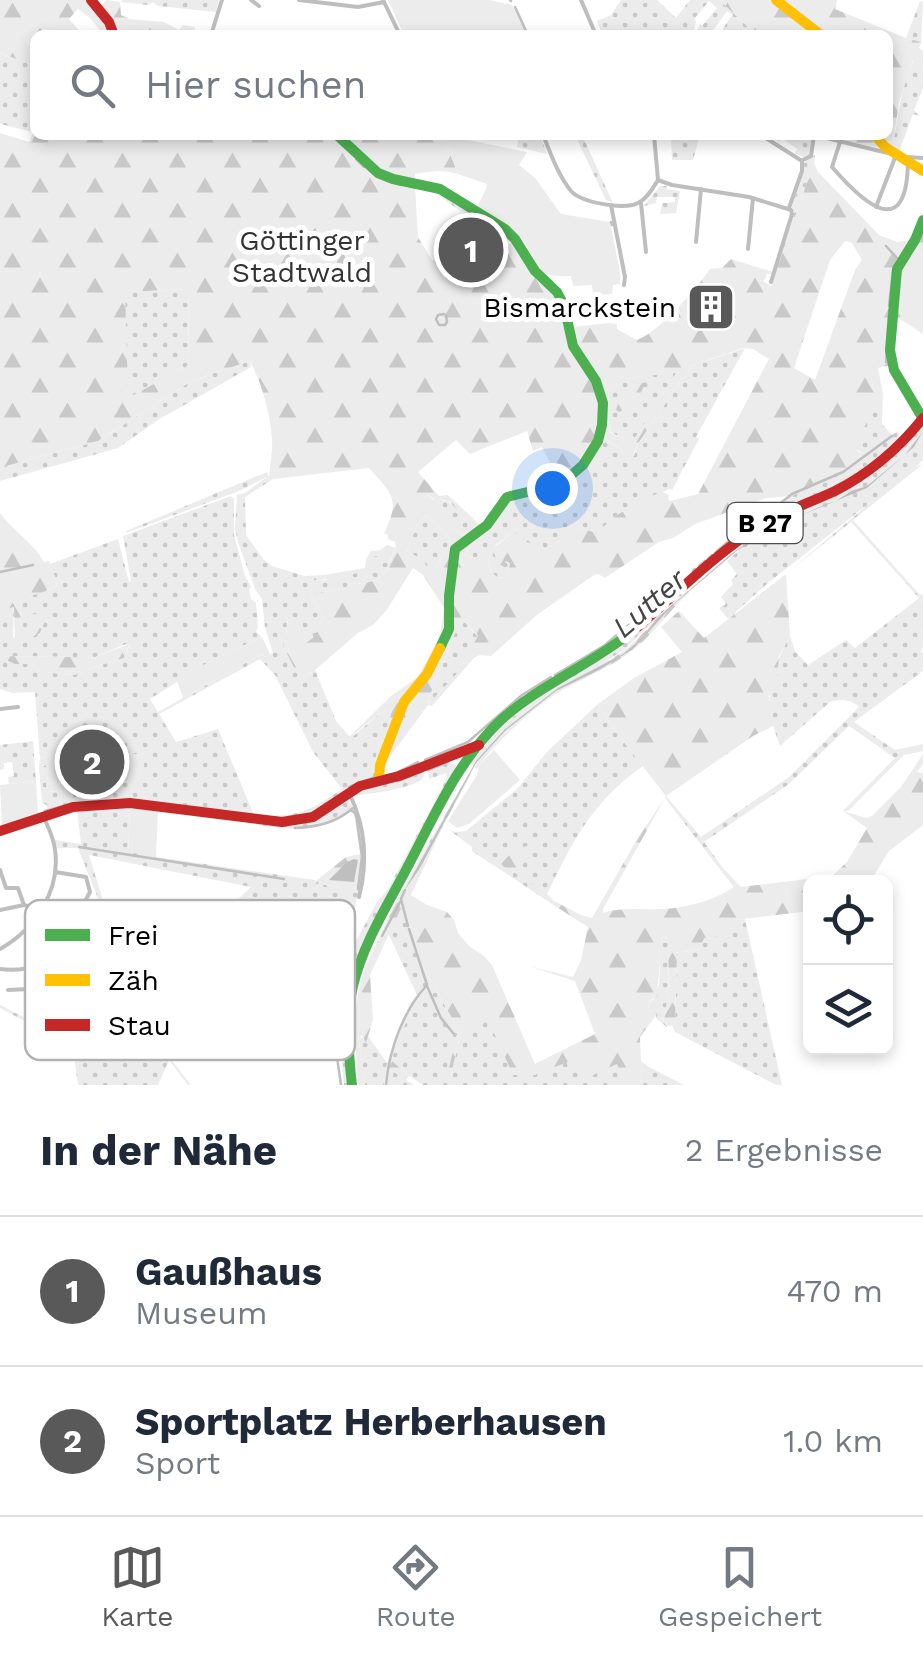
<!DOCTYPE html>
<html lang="de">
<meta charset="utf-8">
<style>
:root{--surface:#fff;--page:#f6f6f7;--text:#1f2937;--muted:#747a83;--line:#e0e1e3;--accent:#595959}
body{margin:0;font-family:"Work Sans",sans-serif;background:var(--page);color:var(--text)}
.controls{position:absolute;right:30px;bottom:30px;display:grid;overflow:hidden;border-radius:15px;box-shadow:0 5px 15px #0003}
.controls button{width:90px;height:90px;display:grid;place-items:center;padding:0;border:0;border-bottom:2px solid var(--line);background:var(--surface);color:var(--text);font:50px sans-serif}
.you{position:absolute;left:552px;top:488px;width:35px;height:35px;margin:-25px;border:8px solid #fff;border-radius:50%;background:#1a73e8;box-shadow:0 0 0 15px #1a73e833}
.badge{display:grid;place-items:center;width:65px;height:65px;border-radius:50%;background:var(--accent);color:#fff;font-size:32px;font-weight:700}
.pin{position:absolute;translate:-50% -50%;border:5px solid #fff;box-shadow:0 2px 10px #0006}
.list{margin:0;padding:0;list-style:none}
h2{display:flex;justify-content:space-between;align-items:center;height:130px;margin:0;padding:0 40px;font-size:42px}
h2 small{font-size:32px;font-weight:400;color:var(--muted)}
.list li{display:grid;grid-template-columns:65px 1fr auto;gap:30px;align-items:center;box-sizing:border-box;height:150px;padding:0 40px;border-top:2px solid var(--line)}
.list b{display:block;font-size:38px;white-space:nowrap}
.list p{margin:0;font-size:32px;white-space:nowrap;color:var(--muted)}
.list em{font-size:32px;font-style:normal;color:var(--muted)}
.icon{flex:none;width:55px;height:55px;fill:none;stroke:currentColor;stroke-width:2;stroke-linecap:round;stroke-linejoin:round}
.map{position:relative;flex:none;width:923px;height:1085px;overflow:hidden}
.search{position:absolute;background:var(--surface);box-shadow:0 5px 15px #0003;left:30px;right:30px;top:30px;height:110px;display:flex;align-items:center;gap:25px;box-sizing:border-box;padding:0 35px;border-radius:15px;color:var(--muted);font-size:38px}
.sheet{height:430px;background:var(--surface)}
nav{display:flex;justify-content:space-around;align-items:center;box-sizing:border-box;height:140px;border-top:2px solid var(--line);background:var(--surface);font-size:28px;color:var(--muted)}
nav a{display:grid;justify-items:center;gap:5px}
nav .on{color:var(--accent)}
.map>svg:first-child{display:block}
.grass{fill:url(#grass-dots);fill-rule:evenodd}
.forest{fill:url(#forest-firs);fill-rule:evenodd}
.garden{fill:#ececec}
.water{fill:#bfbfbf}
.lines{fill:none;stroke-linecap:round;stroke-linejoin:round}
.stream{stroke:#bfbfbf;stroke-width:2.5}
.street{stroke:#bebebe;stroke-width:4}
.fast{stroke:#4caf50;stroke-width:10}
.slow{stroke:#ffc107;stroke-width:10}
.jam{stroke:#c62828;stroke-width:10}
.labels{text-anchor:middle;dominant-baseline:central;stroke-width:10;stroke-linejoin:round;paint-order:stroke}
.shield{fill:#fff;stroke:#4c4c4c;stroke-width:2.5}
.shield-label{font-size:25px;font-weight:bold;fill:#000}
.park-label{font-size:28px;fill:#333;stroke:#fff}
.poi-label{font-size:28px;fill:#000;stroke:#fff;text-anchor:end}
.water-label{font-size:30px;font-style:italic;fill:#444;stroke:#fff}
.key{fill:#fff;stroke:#b2b2b2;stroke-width:2.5}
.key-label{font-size:28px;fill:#000}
</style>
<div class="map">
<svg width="923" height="1085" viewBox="0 0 923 1085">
<defs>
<pattern id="grass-dots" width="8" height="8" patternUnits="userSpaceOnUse" patternTransform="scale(2.5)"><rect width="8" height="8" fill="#ececec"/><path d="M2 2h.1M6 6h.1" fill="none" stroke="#c9c9c9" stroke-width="1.8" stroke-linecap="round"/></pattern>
<pattern id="forest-firs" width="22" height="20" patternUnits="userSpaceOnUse" patternTransform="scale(2.5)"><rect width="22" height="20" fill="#ececec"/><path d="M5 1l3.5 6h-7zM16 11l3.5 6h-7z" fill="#c9c9c9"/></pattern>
</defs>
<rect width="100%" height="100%" fill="#fff"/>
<!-- grass -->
<g class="grass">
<polygon points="123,0 219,0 216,12 158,6 153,2 148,5 120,2"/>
<polygon points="621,0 657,0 676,18 690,0 719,0 757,35 751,32 749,35 719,35 732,15 727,11 712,32 714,35 697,30 700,24 702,26 717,8 709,1 694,19 696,21 694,31 684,35 602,35 597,21 611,15"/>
<polygon points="920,1 923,2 921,42 906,38"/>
<polygon points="0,53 35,66 33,132 0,124"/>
<path d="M914 59 923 69V88L914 110 920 116 913 114 899 152 892 150C898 120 900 88 914 59Z"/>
<polygon points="519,135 541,138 547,154 517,147"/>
<polygon points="575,135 582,135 613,203 606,200"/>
<polygon points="657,135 700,135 693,160 672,160 671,137 660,138"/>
<polygon points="774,135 808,135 811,140 809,156 804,158 795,153 797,149 782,138 779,142"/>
<polygon points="815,155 814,163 818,172 811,172 774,277 794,214 792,207 804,169 804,162"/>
<polygon points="660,186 667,186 667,189 680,191 676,213 660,214 662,203 675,202 675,197 657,197 656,203 644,206"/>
<polygon points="188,289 189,365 127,399 124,292"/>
<polygon points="706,296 713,296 722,308 719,315 699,330 693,325 699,318"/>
<path d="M745 348 696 437 699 439 672 490 669 489 615 516 597 534C570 521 568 539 547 549 530 548 526 534 511 533L495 546 510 563 507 577 498 578 491 572 487 558 478 560 466 555 469 546 467 542 486 530 500 513 502 507 513 497 542 496 553 491 601 448 604 439 634 456 637 445 691 366Z"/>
<polygon points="250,361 251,367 158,420 118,448 0,481 0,470 6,466 98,441 193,380"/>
<polygon points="677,372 631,445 610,431 608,416 609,389 636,377"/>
<path d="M883 394 882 424 892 435 898 431 900 437 897 441C848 484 789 513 732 545L728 540 788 496 846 470 866 455 852 447Z"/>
<path d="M923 429V460L916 467 923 464 853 520 920 595 923 594V646L921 652 923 653V671L854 722 895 750 923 744V751L904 755 848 811H843L895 758 849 726 789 784 704 842 723 868 722 872 665 798 666 796 701 837 789 777 859 707C852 700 841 698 830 702L780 746 773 726 774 723C763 694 776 661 790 636L795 651 808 665 846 640 855 648 919 598 851 522 786 574 877 497 768 583 728 619 719 608 726 604 721 597 733 584 731 580 737 574 727 561 738 551 736 548 774 522 832 495 918 430Z"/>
<path d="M272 450 273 479 245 497 246 535 263 559 272 566 304 576 303 579 305 581 324 580 366 570 371 557 393 552 389 568 378 579 367 583 350 584 344 589 310 594 323 617C319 627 317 637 308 642L305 640 294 619 287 621 286 641 300 680 315 670 336 721 351 738 385 709H392L387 731 378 747 373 772 376 773 375 777 347 788 346 792 316 814 281 820 143 802 45 813 43 810 47 809V805L42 803 39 768 46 765 48 783 46 785 50 792 137 781 142 755 112 751 67 754 62 751 100 747 60 751 40 759 35 692 12 693 0 689V610L14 606 13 637 23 641 26 630 21 631 20 595 39 594 58 585 50 564 118 539 129 582 131 580 123 536 231 496 234 499V535L245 576 251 586 249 590 251 599 256 603 258 627 256 632 262 637 207 663 150 699 158 712 262 654 265 657 273 653 265 628 262 599 255 589 238 542 235 529 237 495 245 493 267 477 239 491 126 533V531L267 472 269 477ZM126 644 129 645 124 658 87 669 83 673 72 675 35 671V668L32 663 15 664 2 656 73 657 72 661 95 657ZM260 659 275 675 313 752 342 789C309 812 294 818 254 815L218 729 176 742 159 714Z"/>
<polygon points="427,494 433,500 448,501 475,529 464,535 452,529 422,498"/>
<polygon points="427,515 451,541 434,571 430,571 422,560 407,551 417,525"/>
<polygon points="687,590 626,648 599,666 561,683 609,654"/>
<polygon points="461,618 478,637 456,675 431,703 428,700"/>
<path d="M598 704 616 732 643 766C593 801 573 840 547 894L554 901 552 904 472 851V847L448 829 455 832 466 831 517 789 547 752Z"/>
<polygon points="33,741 36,781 9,784 8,777 14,776 12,762 3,763 4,769 0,770 0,745"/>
<path d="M446 761 456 765C454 776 443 786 440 797L358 957C343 1000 341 1040 348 1085H344L337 1005 349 944 354 945 377 902 388 889 447 778 446 773 429 779 427 766Z"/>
<path d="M424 770C424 773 424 776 423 778 416 788 367 795 354 795L357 790Z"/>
<path d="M347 799C361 814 361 835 364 856L360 854 354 813 352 810C316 834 293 830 253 824L296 826 291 824 337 806Z"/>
<path d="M130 808 128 851 156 857 315 880 317 884 359 889 344 958 345 938 353 903 246 904 235 909 134 1009 161 1031 166 1039 167 1054 191 1085H188L169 1060 158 1085H78L73 1049 67 1035 47 1033 0 1008V1005L47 1029 59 1032 61 1029H70L76 1024 125 1013 182 954 163 943V938L126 933 125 950H97L115 931 110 929 78 848H57L55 840 81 844 77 810ZM89 855 251 887 197 938 118 925 113 923 108 917Z"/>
<polygon points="402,906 405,907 421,963 458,1029 451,1075 461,1031 485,1012 534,1075 573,1059 617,1064 625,1082 622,1085 423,1085 409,1076 406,1080 414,1085 387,1085 389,1068 407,1074 391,1060 412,1007 419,999 388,933"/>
<polygon points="745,919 782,1085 776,1085 675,1032 672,1025 675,1025 677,953 700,949 703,938 733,920"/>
<path d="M664 935 668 939C668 966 671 996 663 1021L668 1028 656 1018V1014L649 1010 648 1002 654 999 659 984 661 940Z"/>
<polygon points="358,1034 366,1042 368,1036 387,1063 384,1085 365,1085"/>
<polygon points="642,1067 649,1067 684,1085 640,1085"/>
</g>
<!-- forest -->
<g class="forest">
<polygon points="0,0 89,0 95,6 112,35 104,35 90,18 78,9 69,19 83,35 35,35 35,66 0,53"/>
<polygon points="107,0 120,2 121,15 130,19 164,22 179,30 183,25 195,27 194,35 165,35 152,32 147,35 119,35 101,5"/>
<polygon points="719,0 837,0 835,9 906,38 921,42 919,48 923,51 923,69 913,60 899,102 892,150 845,141 845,138 832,135 888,135 888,35 757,35"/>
<path d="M35 128V135H443L458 174C443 169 431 171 415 174V179L445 187 519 236 540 271 550 277 563 294 572 327 609 323 617 324V329L637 340C659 332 696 289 710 269L722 268 731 259 773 272 772 274H765L767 276 763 281 771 286 811 171 818 172 879 235 897 242 909 240 918 222 921 223 918 233H920L923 225V255L916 262 915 307 908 324 895 316 893 351 895 364 878 368 883 394 853 447 859 452 868 454 846 470 792 496 766 498 695 524 673 538 659 542 605 578 598 574 594 575 538 614 491 656 480 655 474 658 432 706 428 705 389 758 387 756 398 731 405 704 429 675 451 629V595L455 574V555L458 549 467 542 469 546 466 555C477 561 477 558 487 558L491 572 498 578 507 577 510 563 506 561 502 566 497 563 493 549 511 533C525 532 529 547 547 549 569 538 570 521 597 534L615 516 656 494 662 492 669 495 668 499 670 501 698 494 769 359 753 349 743 348 691 366 637 445 633 456 605 439C594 469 576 482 547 494 537 498 527 502 516 500L510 494C527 491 545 489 558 478L542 447 533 451 527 431 470 454 456 440 418 472 439 496 448 495 482 527 461 540 453 549 447 593 449 621 447 629 425 673 403 699 376 772H373L378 747 387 731 392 709H385L354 734 351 741 350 736 391 696 418 677 440 636 444 608 423 575 413 568 386 611 373 625 358 633 315 670 300 680 283 645C289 637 284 625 290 618H294L305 640 307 642C317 637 319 627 323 617L310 594 344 589 350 584 367 583 378 579 389 568 393 553 371 557 367 570C347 577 325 580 305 581L302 579 304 576 324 575 365 568 366 559 371 551 380 550 387 545 396 548 395 542 388 539V535L384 533C401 499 392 494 369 468L273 479C269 466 273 452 272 439 270 412 262 384 250 361L193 380 98 441 6 466 0 470V133L29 142ZM415 187 433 191 453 206 511 242 496 268 432 260 418 237ZM845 241 852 243 862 260 855 270 815 380 794 368 830 260ZM188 289 189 365 128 398 125 292ZM706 296H713L722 308 719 315 699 330 693 325 699 318ZM676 373 631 444 610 432 608 416 609 389 636 377ZM427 494 438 503 443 500 449 501 474 530 464 535 452 529 423 498ZM427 515 451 541 434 571H430L422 560 407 551 417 525ZM461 618 478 636 456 675 429 703 428 700Z"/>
<path d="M646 382 635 404 619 412 616 410C623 391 626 388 646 382Z"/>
<path d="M0 513C13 531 34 543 44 562L49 561 58 585 39 594 20 596 21 630 26 629 29 616 38 613 45 621 40 633 23 641 22 646 15 647 14 607 0 610Z"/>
<polygon points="786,574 790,636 779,656 776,687 769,696 774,723 773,726 753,736 666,796 616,732 598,704 634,678 682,652 661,627 679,611 704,638"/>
<path d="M687 590 689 593C668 611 652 637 629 653 608 668 584 678 561 691 536 705 492 745 477 769L470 763C498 729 523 703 563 682 582 672 601 666 619 654 644 636 663 610 687 590Z"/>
<polygon points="0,635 4,656 74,657 74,660 95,657 129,644 124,658 87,669 83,673 72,675 33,671 35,668 32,664 15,664 2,658"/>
<path d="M923 754V764L917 772 923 773V825L889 851 870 882H810V911L734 920 733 935 704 938 700 949 677 953 675 1025 668 1026 663 1022C671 996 668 966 668 939L666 936 662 937 657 996 648 1002 649 1010 657 1014 640 1037 641 1061 649 1067 642 1068 640 1085H622L624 1082 617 1064 582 1080 573 1060 534 1075H513L485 1013 461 1031 451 1075 447 1077 458 1029 421 963 405 908 402 906 370 975 373 1020 366 1043 362 1036 358 1035 365 1085H358L354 1024 358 994 364 970 400 893 469 773 471 775 446 820 411 895 427 905 447 912 454 920 458 933 469 946 484 956 492 965 535 1064 595 1034 575 981 528 966 573 977 581 960 588 927 552 904 554 901 581 915 592 918 639 836 665 798 603 909V913C621 907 640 910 658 909 683 909 714 901 734 887L722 872 723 868 741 887 832 876 847 862 867 828 843 811 866 818 872 816 901 787Z"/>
<polygon points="536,844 517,871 535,886 501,864 515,849"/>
<polygon points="360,854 364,856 359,889 316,884 317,880 346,857"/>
<polygon points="416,996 419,999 412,1007 391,1060 407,1074 403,1078 389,1069 387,1085 384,1085 387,1063 410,1003"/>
</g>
<!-- garden -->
<g class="garden">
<polygon points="388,0 489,0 512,5 528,35 404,35"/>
<path d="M443 135 527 152 519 165 535 178 561 214 610 222 620 272V284L613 285 612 294 593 295 592 285 573 286 571 276C525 278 543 260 518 235 507 224 490 216 477 207L486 189 487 184 458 174Z"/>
<path d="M923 255V334L899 318C907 310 917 274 916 261Z"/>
<polygon points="262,637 270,654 265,657 262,654 183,698 177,681 207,663"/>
<polygon points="79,730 95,733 100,737 102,745 64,752 67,754 112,751 142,755 144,757 144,769 138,781 49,792 46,783 48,782 46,765 39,768 40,759 60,751 60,737 74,735"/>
<polygon points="494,750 520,780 469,824 457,828 448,821 477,775 479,765"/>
<polygon points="36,781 38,815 2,826 0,785"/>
<polygon points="130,808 158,810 156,857 128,852"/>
</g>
<!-- water -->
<g class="water">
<polygon points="923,431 914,447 867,488 802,515 738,550 673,605 633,649 599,670 556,691 506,730 476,763 420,868 404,891 476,761 505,729 558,688 623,654 642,638 656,619 731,554 764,532 826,504 836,501 851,491 867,486 905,455"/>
<polygon points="354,859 358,860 354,882 329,880 347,862"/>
</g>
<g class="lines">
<!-- stream -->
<g class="stream">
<polyline points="510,0 511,1"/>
<polyline points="515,7 528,35"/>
<polyline points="328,135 337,139"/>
<polyline points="356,159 364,167"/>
<polyline points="383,179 401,185"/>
<polyline points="459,205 482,219"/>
<polyline points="611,222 612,225"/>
<polyline points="886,246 898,259"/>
<polyline points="889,306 893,270"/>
<polyline points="444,314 438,315 436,319 439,325 445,325 447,322 446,315"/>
<polyline points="886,362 889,310"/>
<polyline points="899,385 903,393"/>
<polyline points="778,505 792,494 843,472 892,436"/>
<polyline points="758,520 776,507"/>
<polyline points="740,532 755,522"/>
<polyline points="734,537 737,534"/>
<polyline points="715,553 731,539"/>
<polyline points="708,559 712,555"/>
<polyline points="699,566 705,561"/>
<polyline points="693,571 695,569"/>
<polyline points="0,572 33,565"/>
<polyline points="555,675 605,645 636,619"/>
<polyline points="425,760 468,742 522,695 551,677"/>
<polyline points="428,770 448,762"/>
<polyline points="383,776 394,774 418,762"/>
<polyline points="398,781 423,771"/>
<polyline points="349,787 375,777"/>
<polyline points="351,810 356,814 362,856 358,889"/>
<polyline points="45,811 63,806"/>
<path d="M295 828C317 827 336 823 353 808"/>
<polyline points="79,847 284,879"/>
<polyline points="405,890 401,899 408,926"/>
<polyline points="382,936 400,902"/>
<polyline points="427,986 441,1018 453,1033"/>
<polyline points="337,1057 341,1085"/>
<path d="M386 1085C389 1050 403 1011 427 985L409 929"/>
</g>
<!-- street -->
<g class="street">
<polyline points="251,0 259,6"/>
<polyline points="299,0 358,7 384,2"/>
<polyline points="383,0 400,35"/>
<polyline points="581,0 596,35"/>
<polyline points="293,32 301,35"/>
<polyline points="211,35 222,0"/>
<polyline points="690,35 696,33 705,35"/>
<path d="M543 135C551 154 558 175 571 191 582 203 624 210 638 203 647 199 653 188 658 180"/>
<polyline points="654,135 658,180"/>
<polyline points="761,135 802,161"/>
<polyline points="814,135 892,154"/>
<path d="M840 142 832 167C865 205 907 242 908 161"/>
<polyline points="906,157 923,158"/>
<polyline points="803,160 811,156 814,135"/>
<polyline points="658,180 672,185 749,197 791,210 792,214 771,282"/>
<polyline points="641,203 646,252"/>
<polyline points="611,205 625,277 624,285"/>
<polyline points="876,207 896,155"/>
<polyline points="789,208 802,171 802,161"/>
<polyline points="696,242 701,189"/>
<polyline points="748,249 753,198"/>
<polyline points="0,709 18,707"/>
<path d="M350 795C366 828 368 861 359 897"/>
<polyline points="0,870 6,888 18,888 24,905"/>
<polyline points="0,910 24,905 41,910"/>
<polyline points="74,920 82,923 93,920"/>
<path d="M24 932C36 941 53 938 67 934L90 892 86 877 55 872"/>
<path d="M0 949C34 930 61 891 55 850 54 839 49 829 45 820"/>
<path d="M0 969C26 973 46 962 71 955 96 948 144 949 165 965"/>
<polyline points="91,983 124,986 137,991"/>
<polyline points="8,990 30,989 47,980 45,964"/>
<path d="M56 1022C76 1002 101 984 89 953"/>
</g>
<!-- fast -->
<g class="fast">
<polyline points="337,135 378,173 393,179 440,189 505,229 515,239 535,271 557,292 564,305 573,346 596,381 603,403 602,425 598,441 583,465 569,477 549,487 507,497 487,525 455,549 449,596 449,629 440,648"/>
<polyline points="923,220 915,240 897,269 890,350 894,370 923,419"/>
<path d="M352 1085C348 1052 346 1018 353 986 363 944 387 906 407 868 434 817 458 760 501 720 541 684 593 664 634 630"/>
</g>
<!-- slow -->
<g class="slow">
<polyline points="776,0 821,35"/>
<polyline points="875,135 885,147 923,171"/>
<polyline points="379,781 380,765 404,702 427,674 440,648"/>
</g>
<!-- jam -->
<g class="jam">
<polyline points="91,0 109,22 114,35"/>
<path d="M634 630C675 595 713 556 758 527 782 512 809 503 835 491 870 473 899 448 923 418"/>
<polyline points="0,831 73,807 130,803 282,822 313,817 360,786 399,776 479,745"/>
</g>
</g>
<!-- icons -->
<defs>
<g id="building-square" transform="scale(2.5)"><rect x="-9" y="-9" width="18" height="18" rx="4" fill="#595959" stroke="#fff"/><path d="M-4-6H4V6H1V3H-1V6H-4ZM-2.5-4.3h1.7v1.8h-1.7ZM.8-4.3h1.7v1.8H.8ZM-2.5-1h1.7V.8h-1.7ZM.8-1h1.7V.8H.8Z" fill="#fff"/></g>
</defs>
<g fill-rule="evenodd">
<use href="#building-square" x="711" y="307"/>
</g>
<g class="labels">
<!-- shield labels -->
<rect class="shield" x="727.5" y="503" width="75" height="40" rx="8"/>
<g class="shield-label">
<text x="765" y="523">B 27</text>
</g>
<!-- park labels -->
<g class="park-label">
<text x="302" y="240">Göttinger<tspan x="302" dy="32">Stadtwald</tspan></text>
</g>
<!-- poi labels -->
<g class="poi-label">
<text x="676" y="307">Bismarckstein</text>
</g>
<!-- water labels -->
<g class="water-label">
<text transform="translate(649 603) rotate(-41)">Lutter</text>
</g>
</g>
<!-- legend -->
<rect x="25" y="900" width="330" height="160" rx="15" class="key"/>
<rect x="45" y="929" width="45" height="12" fill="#4caf50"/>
<rect x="45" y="974" width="45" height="12" fill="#ffc107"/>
<rect x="45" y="1019" width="45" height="12" fill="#c62828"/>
<g class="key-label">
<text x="108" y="945">Frei</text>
<text x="108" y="990">Zäh</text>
<text x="108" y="1035">Stau</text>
</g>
</svg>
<div class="controls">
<button><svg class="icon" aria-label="locate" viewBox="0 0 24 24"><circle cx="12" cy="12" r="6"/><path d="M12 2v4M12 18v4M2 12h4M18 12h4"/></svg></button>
<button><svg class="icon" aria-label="layers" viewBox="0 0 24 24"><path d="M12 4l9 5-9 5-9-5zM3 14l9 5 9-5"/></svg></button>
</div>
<div class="you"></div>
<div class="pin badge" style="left:471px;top:250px">1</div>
<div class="pin badge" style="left:92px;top:762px">2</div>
<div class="search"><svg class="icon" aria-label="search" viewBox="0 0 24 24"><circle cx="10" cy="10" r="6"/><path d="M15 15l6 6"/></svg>Hier suchen</div>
</div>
<section class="sheet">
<h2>In der Nähe<small>2 Ergebnisse</small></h2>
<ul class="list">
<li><span class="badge">1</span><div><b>Gaußhaus</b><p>Museum</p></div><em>470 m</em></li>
<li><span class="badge">2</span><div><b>Sportplatz Herberhausen</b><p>Sport</p></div><em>1.0 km</em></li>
</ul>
</section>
<nav>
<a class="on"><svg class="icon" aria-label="map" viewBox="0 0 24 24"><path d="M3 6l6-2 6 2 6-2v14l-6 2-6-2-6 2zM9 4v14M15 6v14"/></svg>Karte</a>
<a><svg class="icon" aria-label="directions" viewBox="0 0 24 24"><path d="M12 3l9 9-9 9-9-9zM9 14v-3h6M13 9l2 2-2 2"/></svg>Route</a>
<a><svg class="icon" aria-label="saved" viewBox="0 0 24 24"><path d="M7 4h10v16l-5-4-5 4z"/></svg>Gespeichert</a>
</nav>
